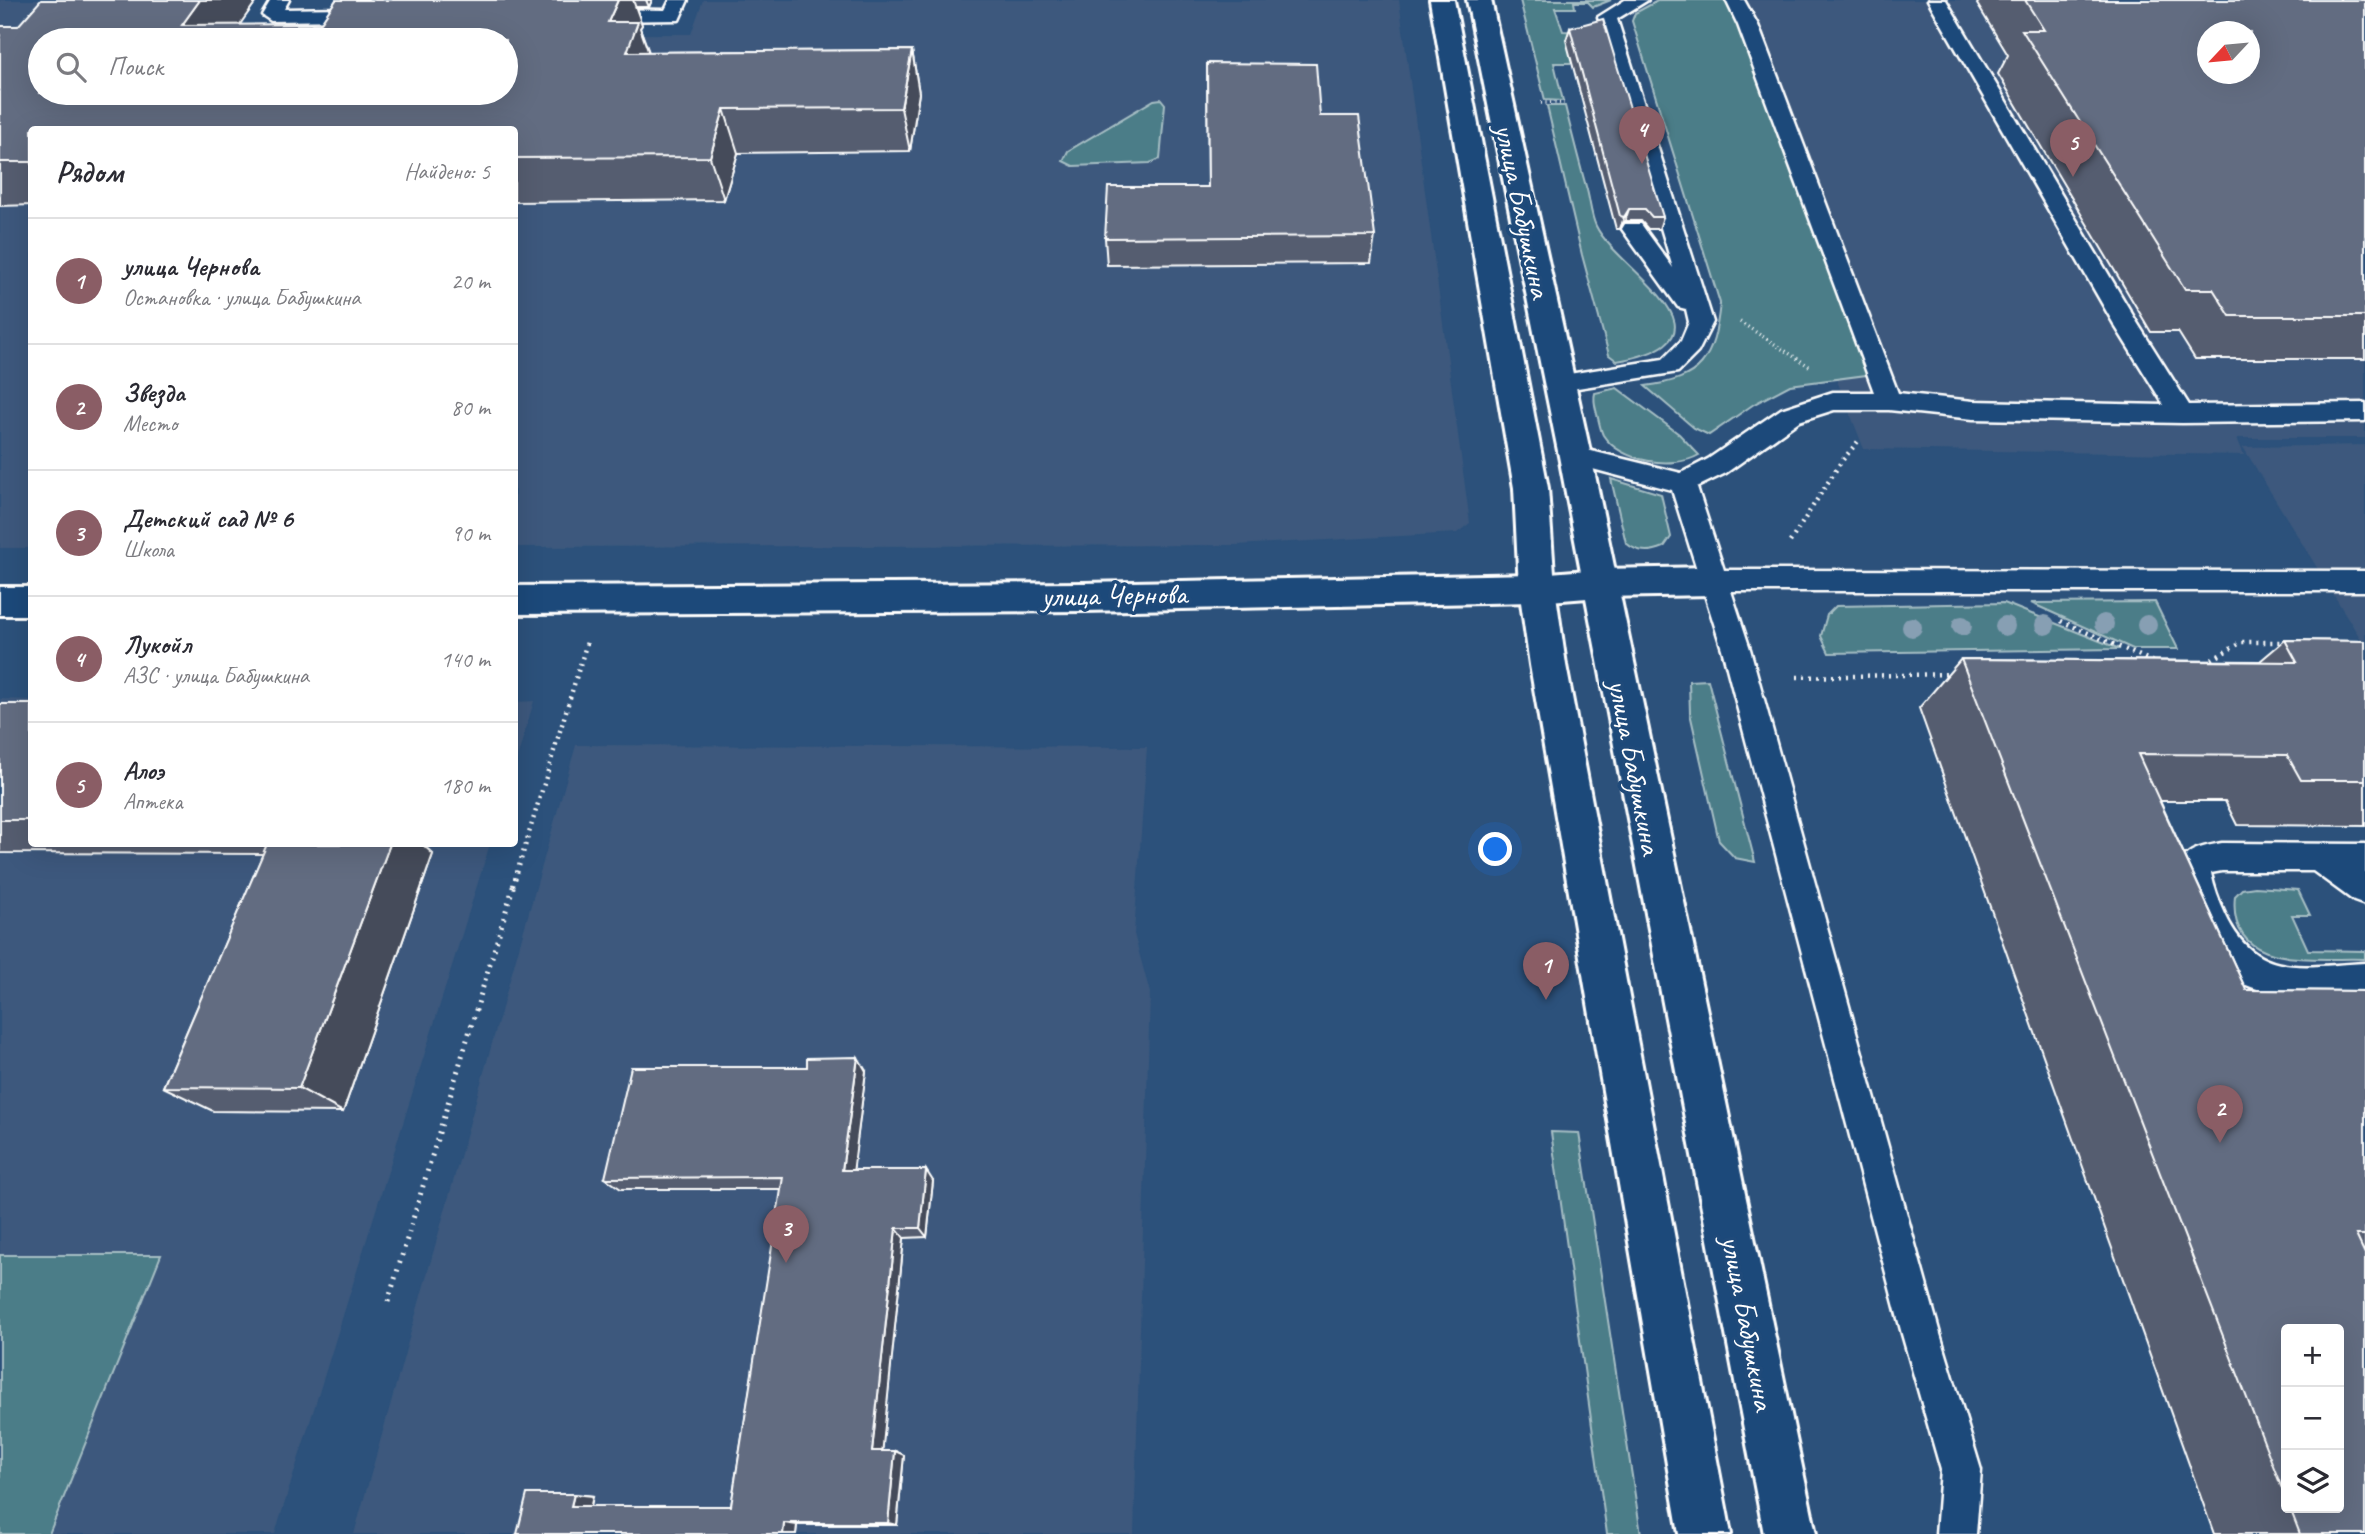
<!DOCTYPE html>
<html lang="ru">
<meta charset="utf-8">
<style>
:root{--surface:#fff;--page:#f2f2f3;--text:#2b2b33;--muted:#7c7c81;--line:#e1e1e2;--accent:#8a5d65}
body{margin:0;font-family:Caveat,sans-serif;background:var(--page);color:var(--text)}
.controls{position:absolute;right:21px;bottom:21px;display:grid;overflow:hidden;border-radius:7px;box-shadow:0 7px 28px #0002}
.controls button{width:63px;height:63px;display:grid;place-items:center;padding:0;border:0;border-bottom:2px solid var(--line);background:var(--surface);color:var(--text);font:35px sans-serif}
.compass{position:absolute;left:2197px;top:21px;width:63px;height:63px;border-radius:50%;background:var(--surface);box-shadow:0 7px 28px #0002;rotate:244deg}
.you{position:absolute;left:1496px;top:850px;width:24px;height:24px;margin:-18px;border:5px solid #fff;border-radius:50%;background:#1a73e8;box-shadow:0 0 0 10px #1a73e833}
.badge{display:grid;place-items:center;width:46px;height:46px;border-radius:50%;background:var(--accent);color:#fff;font-size:23px;font-weight:700}
.pin{position:absolute;translate:-50% -58px;filter:drop-shadow(0 2px 4px #0008)}
.pin::after{content:'';position:absolute;top:37px;width:24px;height:21px;background:inherit;clip-path:polygon(0 0,100% 0,50% 100%)}
.list{margin:0;padding:0;list-style:none}
h2{display:flex;justify-content:space-between;align-items:center;height:91px;margin:0;padding:0 28px;font-size:30px}
h2 small{font-size:23px;font-weight:400;color:var(--muted)}
.list li{display:grid;grid-template-columns:46px 1fr auto;gap:21px;align-items:center;box-sizing:border-box;height:126px;padding:0 28px;border-top:2px solid var(--line)}
.list b{display:block;font-size:26px;white-space:nowrap}
.list p{margin:0;font-size:23px;white-space:nowrap;color:var(--muted)}
.list em{font-size:23px;font-style:normal;color:var(--muted)}
.icon{flex:none;width:38px;height:38px;fill:none;stroke:currentColor;stroke-width:2;stroke-linecap:round;stroke-linejoin:round}
.map{position:relative;flex:none;width:2365px;height:1534px;overflow:hidden}
.search{position:absolute;background:var(--surface);box-shadow:0 7px 28px #0002;left:28px;top:28px;width:490px;height:77px;display:flex;align-items:center;gap:18px;box-sizing:border-box;padding:0 24px;border-radius:38px;color:var(--muted);font-size:26px}
.panel{position:absolute;background:var(--surface);box-shadow:0 7px 28px #0002;left:28px;top:126px;width:490px;height:721px;border-radius:7px}
.map>svg:first-child{display:block}
.built{fill:#3c597d;fill-rule:evenodd}
.green{fill:#4c7d88;stroke:#a6bec4;stroke-width:2}
.lines{fill:none;stroke-linecap:round;stroke-linejoin:round}
.service-casing{stroke:#fff;stroke-width:5}
.minor-casing{stroke:#fff;stroke-width:6}
.secondary-casing{stroke:#fff;stroke-width:6}
.path-far2{stroke:#fff;stroke-width:3.5;stroke-dasharray:1 3.5;stroke-linecap:butt}
.path-far1{stroke:#fff;stroke-width:4.5;stroke-dasharray:2 5;stroke-linecap:butt}
.path{stroke:#fff;stroke-width:5;stroke-dasharray:2 6;stroke-linecap:butt}
.service{fill:#1f4a7a;fill-rule:evenodd}
.minor{fill:#1f4a7a;fill-rule:evenodd}
.secondary{fill:#1f4a7a;fill-rule:evenodd}
.tree{fill:#879fb3}
.wall{fill:#545d6f;stroke:#fff;stroke-width:2;fill-rule:evenodd}
.shaded-wall{fill:#454c5a;stroke:#fff;stroke-width:2}
.building{fill:#626c81;stroke:#fff;stroke-width:2;fill-rule:evenodd}
.labels{text-anchor:middle;dominant-baseline:central;stroke-width:7;stroke-linejoin:round;paint-order:stroke}
.street-label{font-size:30px;fill:#fff;stroke:#1f4a7a}
</style>
<div class="map">
<svg width="2365" height="1534" viewBox="0 0 2365 1534">
<rect width="100%" height="100%" fill="#2c517b"/>
<filter id="ink" filterUnits="userSpaceOnUse"><feTurbulence type="fractalNoise" baseFrequency=".0143" numOctaves="2"/><feDisplacementMap in="SourceGraphic" scale="14" xChannelSelector="R" yChannelSelector="G"/><feConvolveMatrix kernelMatrix="1 2 1 2 8 2 1 2 1" color-interpolation-filters="sRGB"/></filter>
<g filter="url(#ink)">
<!-- built -->
<g class="built">
<path d="M0 0H107L75 36 691 34 703 0H1399L1470 523 1457 533 1236 545 515 547 514 130H32L31 548H0ZM40 40H506V93H40Z"/>
<path d="M1726 0H2365V438H2237L2244 455 1864 449 1823 345H1856ZM2208 32H2250V74H2208Z"/>
<polygon points="2365,445 2365,646 2243,447"/>
<polygon points="0,699 31,700 32,844 490,844 275,1534 0,1534"/>
<polygon points="534,701 515,765 515,702"/>
<polygon points="576,745 1147,747 1134,934 1150,993 1134,1534 354,1534"/>
</g>
<!-- green -->
<g class="green">
<polygon points="1520,0 1611,0 1593,7 1588,2 1574,2 1575,8 1555,8 1563,31 1597,32 1607,63 1554,63 1563,101 1545,100"/>
<path d="M1659 0H1728L1812 223 1809 224 1814 229 1852 330 1850 331 1852 336H1855L1866 367V375L1790 385 1754 404 1709 435 1694 428 1645 386C1702 379 1714 360 1720 303L1632 21 1635 13Z"/>
<polygon points="1161,99 1165,104 1160,159 1150,163 1073,166 1063,161 1068,151 1154,100"/>
<path d="M1547 106H1565C1572 134 1579 162 1587 190 1590 201 1591 216 1596 226 1617 270 1749 338 1617 361L1609 355 1582 255Z"/>
<path d="M1617 388 1679 434 1699 455C1673 470 1620 462 1603 435 1600 429 1599 421 1597 414 1595 406 1593 400 1595 393Z"/>
<path d="M1611 479 1661 494 1671 537 1664 547C1650 553 1637 553 1626 543Z"/>
<polygon points="2155,602 2178,649 2133,649 2031,603"/>
<polygon points="2004,603 2120,649 1829,653 1821,636 1827,615 1836,606"/>
<polygon points="1708,680 1755,862 1735,858 1719,841 1690,713 1689,681"/>
<path d="M2255 887 2298 890 2310 915H2292L2308 950 2365 951V959C2315 957 2227 972 2235 896L2242 889Z"/>
<polygon points="1551,1132 1579,1133 1641,1534 1607,1534"/>
<polygon points="0,1255 161,1255 49,1534 0,1534"/>
</g>
<g class="lines">
<!-- service casing -->
<g class="service-casing">
<g id="service">
<polygon points="271,0 289,0 284,9 345,8 349,0 367,0 359,18 352,20 271,21 262,15"/>
<polygon points="670,0 688,0 679,20 599,21 590,15 599,9 665,10"/>
<polygon points="1625,0 1648,0 1617,19 1713,322 1698,352 1678,372 1559,391 1550,389 1547,383 1550,377 1663,359 1681,341 1689,322 1686,309 1678,307 1622,229 1625,224 1641,224 1673,268 1598,17"/>
<polygon points="1726,0 1744,0 1758,25 1898,393 1973,401 2164,405 2115,326 1928,0 1946,0 2138,324 2189,405 2365,403 2365,421 2182,423 1973,419 1889,410 1834,410 1799,421 1726,473 1697,487 1724,570 2365,571 2365,591 1731,591 1750,649 1940,1334 1981,1470 1976,1534 1936,1534 1941,1470 1902,1334 1722,649 1672,490 1566,462 1562,456 1566,450 1575,447 1681,473 1708,459 1781,409 1833,392 1874,392 1738,25"/>
<path d="M2222 843 2365 844V905L2354 901 2313 871H2222L2211 873C2214 888 2219 901 2225 914 2256 981 2303 966 2365 963V993C2323 995 2277 1002 2238 981 2227 975 2218 966 2211 955 2201 938 2172 876 2183 859 2192 847 2208 846 2222 843Z"/>
</g>
</g>
<!-- minor casing -->
<g class="minor-casing">
<g id="minor">
<polygon points="1713,567 1725,571 1731,581 1725,591 1713,595 1600,597 1537,602 1084,611 514,614 514,586 1084,583 1537,574 1600,569"/>
<rect x="0" y="587" width="32" height="28"/>
</g>
</g>
<!-- secondary casing -->
<g class="secondary-casing">
<g id="secondary">
<polygon points="1430,0 1454,0 1548,488 1555,588 1566,665 1731,1534 1679,1534 1530,665 1519,588 1514,488"/>
<polygon points="1467,0 1491,0 1591,456 1816,1534 1764,1534 1559,456"/>
</g>
</g>
<!-- path-far2 -->
<g class="path-far2">
<polyline points="1541,103 1564,103"/>
<polyline points="1740,322 1812,368"/>
</g>
<!-- path-far1 -->
<g class="path-far1">
<polyline points="1790,542 1841,462 1860,439"/>
<polyline points="2061,621 2156,663"/>
<polyline points="2206,663 2242,642 2286,642"/>
<polyline points="1797,677 1953,674"/>
<polyline points="513,886 587,642"/>
</g>
<!-- path -->
<polyline class="path" points="388,1302 514,884"/>
<!-- service -->
<use href="#service" class="service"/>
<!-- minor -->
<use href="#minor" class="minor"/>
<!-- secondary -->
<use href="#secondary" class="secondary"/>
</g>
<!-- trees -->
<g class="tree">
<circle cx="2104" cy="624" r="10"/>
<circle cx="2045" cy="625" r="10"/>
<circle cx="2147" cy="625" r="10"/>
<circle cx="1962" cy="626" r="10"/>
<circle cx="2005" cy="626" r="10"/>
<circle cx="1912" cy="627" r="10"/>
</g>
<!-- wall -->
<g class="wall">
<polygon points="257,0 239,25 320,24 336,0 652,0 649,7 636,7 642,25 640,28 649,52 912,50 919,93 910,151 738,153 724,200 514,202 514,130 32,130 32,205 0,206 0,26 18,26"/>
<polygon points="1980,0 2365,0 2365,359 2195,359 2178,332 2151,332 1998,74 2008,55 1977,4"/>
<polygon points="1570,28 1663,217 1659,229 1648,229 1641,221 1625,221 1620,229 1616,229 1566,40"/>
<polygon points="1207,63 1320,116 1375,236 1371,263 1107,265 1105,238 1208,187"/>
<path d="M2285 640 2365 641V826L2237 825 2225 801H2160L2246 990 2365 991V1534H2214L1919 708 1961 659 2260 661ZM2286 1329 2339 1508H2286Z"/>
<polygon points="0,704 32,704 32,844 422,844 433,854 343,1112 213,1111 163,1087 263,854 0,853"/>
<polygon points="866,1071 853,1170 933,1181 927,1237 904,1238 882,1451 895,1451 904,1455 897,1525 797,1525 796,1534 517,1534 574,1494 593,1496 591,1506 731,1506 782,1189 621,1189 605,1178"/>
</g>
<!-- shaded-wall -->
<g class="shaded-wall">
<polygon points="200,0 257,0 229,40 182,25"/>
<polygon points="618,0 633,0 642,25 640,28 653,65 642,95 608,22"/>
<polygon points="646,0 652,0 649,7"/>
<polygon points="912,50 919,93 910,151 901,108"/>
<polygon points="724,109 738,153 724,200 710,157"/>
<polygon points="1629,209 1625,221 1620,229 1624,217"/>
<polygon points="390,844 422,844 433,854 343,1112 299,1088"/>
<polygon points="858,1057 866,1071 852,1181 842,1170"/>
<polygon points="926,1170 933,1181 927,1237 920,1228"/>
<polygon points="896,1228 904,1238 882,1455 872,1451"/>
<polygon points="895,1451 904,1455 897,1525 888,1523"/>
<polygon points="574,1494 593,1496 590,1509 571,1506"/>
<polygon points="784,1523 797,1525 796,1534 783,1534"/>
</g>
<!-- building -->
<g class="building">
<path d="M41 0H200L182 25 320 24 336 0H618L608 22H638L627 52 912 50 901 108 724 109 710 157 514 158V130H32V162H0V26H18ZM40 40H506V93H40Z"/>
<path d="M2025 0H2365V316H2230L2213 289H2185L2022 30H2044ZM2208 32H2250V74H2208Z"/>
<polygon points="1603,19 1663,217 1652,217 1645,209 1629,209 1624,217 1620,216 1570,28"/>
<polygon points="1207,63 1316,64 1320,116 1359,116 1375,236 1105,238 1108,187 1208,187"/>
<polygon points="2285,640 2365,641 2365,780 2301,780 2287,755 2138,754 2246,990 2365,991 2365,1235 2356,1235 2365,1254 2365,1534 2300,1534 2290,1508 2339,1508 2339,1329 2286,1329 2286,1499 1961,659 2297,662"/>
<rect x="0" y="704" width="32" height="116"/>
<polygon points="267,844 390,844 299,1088 163,1087"/>
<polygon points="858,1057 842,1170 926,1170 920,1228 896,1228 872,1451 895,1451 888,1523 784,1523 783,1534 517,1534 527,1494 574,1494 571,1506 731,1506 783,1177 605,1178 631,1067 807,1067 807,1058"/>
</g>
</g>
<g class="labels">
<!-- street labels -->
<g class="street-label">
<text transform="translate(1523 211) rotate(78)">улица Бабушкина</text>
<text transform="translate(1114 595) rotate(-1)">улица Чернова</text>
<text transform="translate(1635 767) rotate(79)">улица Бабушкина</text>
<text transform="translate(1748 1323) rotate(79)">улица Бабушкина</text>
</g>
</g>
</svg>
<div class="controls">
<button>+</button>
<button>−</button>
<button><svg class="icon" aria-label="layers" viewBox="0 0 24 24"><path d="M12 4l9 5-9 5-9-5zM3 14l9 5 9-5"/></svg></button>
</div>
<svg class="compass" viewBox="-18 -18 36 36"><path d="M0-13l5 13h-10z" fill="#e53935"/><path d="M0 13l5-13h-10z" fill="#7c7c81"/></svg>
<div class="you"></div>
<div class="pin badge" style="left:1546px;top:1000px">1</div>
<div class="pin badge" style="left:2220px;top:1143px">2</div>
<div class="pin badge" style="left:786px;top:1263px">3</div>
<div class="pin badge" style="left:1642px;top:164px">4</div>
<div class="pin badge" style="left:2073px;top:177px">5</div>
<div class="search"><svg class="icon" aria-label="search" viewBox="0 0 24 24"><circle cx="10" cy="10" r="6"/><path d="M15 15l6 6"/></svg>Поиск</div>
<section class="panel">
<h2>Рядом<small>Найдено: 5</small></h2>
<ul class="list">
<li><span class="badge">1</span><div><b>улица Чернова</b><p>Остановка · улица Бабушкина</p></div><em>20 m</em></li>
<li><span class="badge">2</span><div><b>Звезда</b><p>Место</p></div><em>80 m</em></li>
<li><span class="badge">3</span><div><b>Детский сад № 6</b><p>Школа</p></div><em>90 m</em></li>
<li><span class="badge">4</span><div><b>Лукойл</b><p>АЗС · улица Бабушкина</p></div><em>140 m</em></li>
<li><span class="badge">5</span><div><b>Алоэ</b><p>Аптека</p></div><em>180 m</em></li>
</ul>
</section>
</div>
